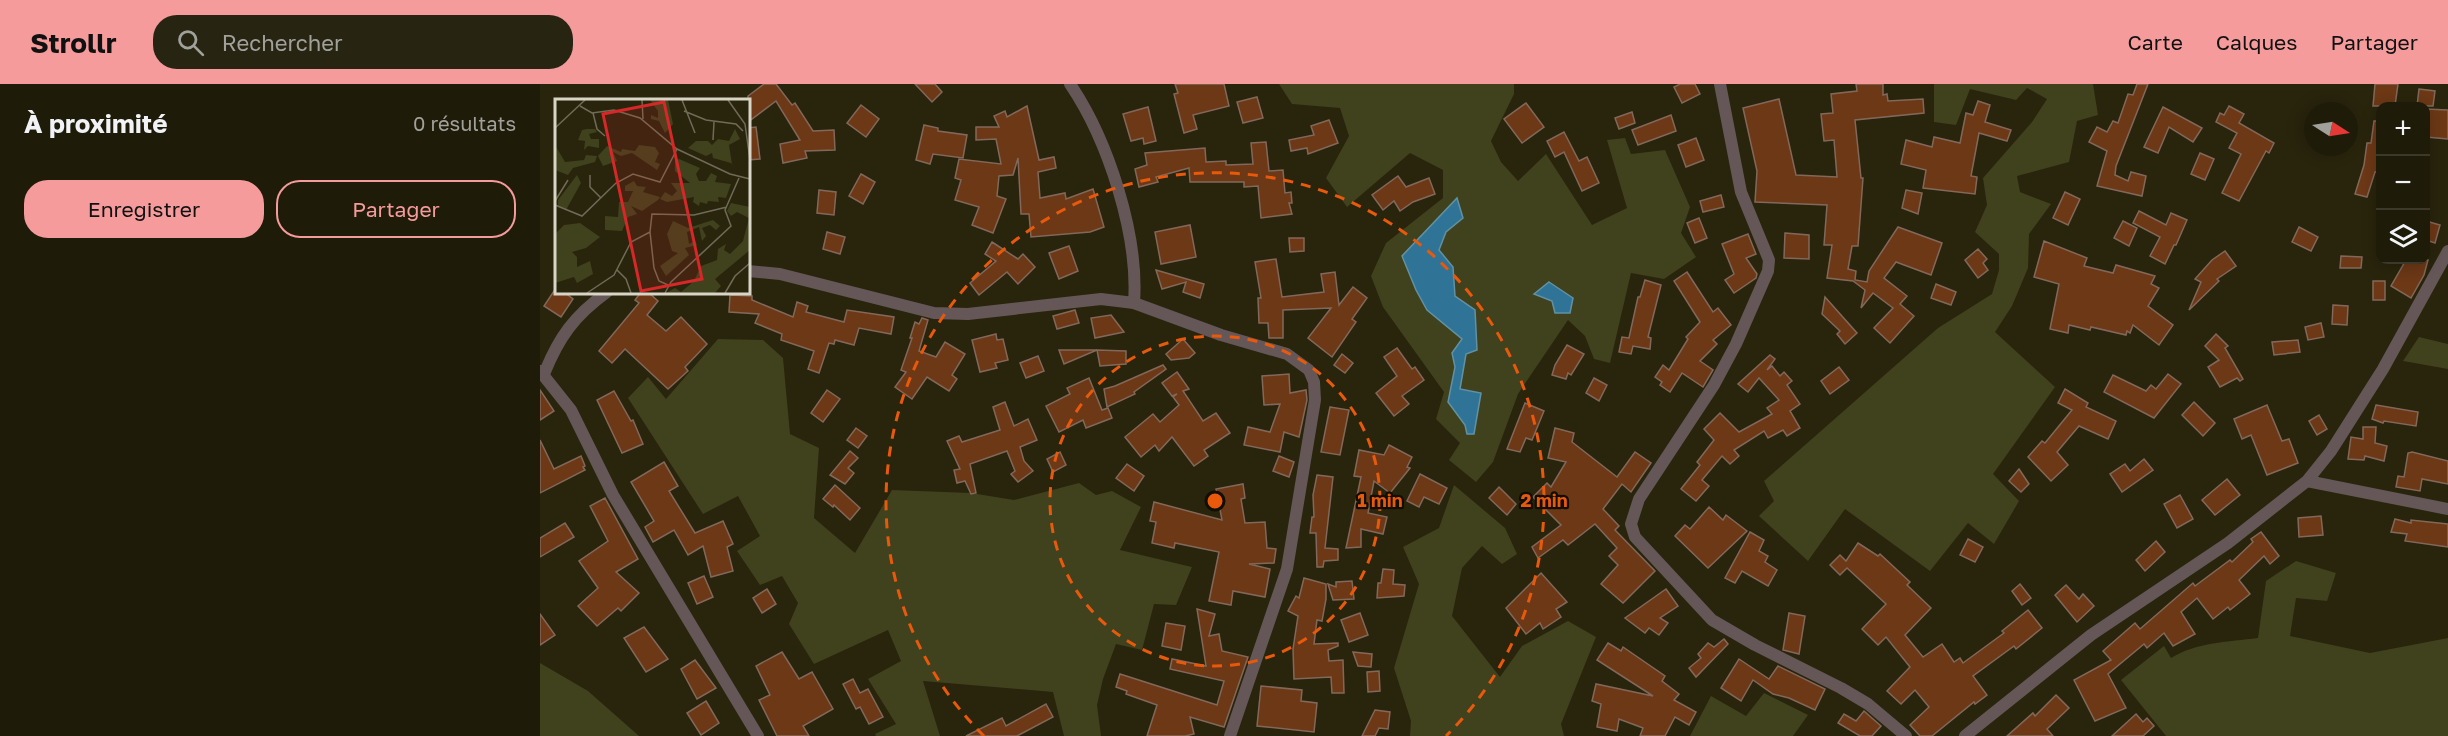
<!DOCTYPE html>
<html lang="fr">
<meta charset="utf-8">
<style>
:root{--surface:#1f1b09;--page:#272412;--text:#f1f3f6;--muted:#a1a19c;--line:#3c392a;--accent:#f59b9b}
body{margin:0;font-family:"Golos Text",sans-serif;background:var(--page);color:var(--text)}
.controls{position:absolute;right:18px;top:18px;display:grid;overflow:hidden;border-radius:12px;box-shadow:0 3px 15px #0003}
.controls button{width:54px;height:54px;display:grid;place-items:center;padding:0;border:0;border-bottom:2px solid var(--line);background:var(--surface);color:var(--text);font:30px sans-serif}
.compass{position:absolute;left:1764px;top:18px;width:54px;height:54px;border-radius:50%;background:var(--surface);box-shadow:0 3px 15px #0003;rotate:102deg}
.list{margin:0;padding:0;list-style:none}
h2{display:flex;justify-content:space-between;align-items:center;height:78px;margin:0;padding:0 24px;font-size:26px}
h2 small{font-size:20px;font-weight:400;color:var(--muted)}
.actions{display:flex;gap:12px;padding:18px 24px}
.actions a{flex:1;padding:14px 0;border:2px solid var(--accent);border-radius:24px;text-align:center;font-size:21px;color:var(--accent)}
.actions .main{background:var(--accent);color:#111}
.icon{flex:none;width:33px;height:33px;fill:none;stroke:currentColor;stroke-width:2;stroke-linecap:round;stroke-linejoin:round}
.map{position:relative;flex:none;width:1908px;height:652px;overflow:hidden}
header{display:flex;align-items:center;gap:36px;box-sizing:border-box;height:84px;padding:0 30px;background:var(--accent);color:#111}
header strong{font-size:28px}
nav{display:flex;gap:33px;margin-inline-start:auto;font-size:21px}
.search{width:420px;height:54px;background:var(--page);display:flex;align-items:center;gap:15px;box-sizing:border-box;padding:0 21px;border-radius:24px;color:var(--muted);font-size:22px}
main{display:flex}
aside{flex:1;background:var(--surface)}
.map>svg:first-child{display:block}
.green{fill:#40411d}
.water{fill:#2f7496;stroke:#6291a4;stroke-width:1.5}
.building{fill:#6c3816;stroke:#82685b;stroke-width:1.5}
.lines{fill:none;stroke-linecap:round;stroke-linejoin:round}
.street{stroke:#655757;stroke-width:12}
.ring{fill:none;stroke:#e8590c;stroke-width:3;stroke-dasharray:10 8}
.inset-road{fill:none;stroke:#6f6b56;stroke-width:1.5}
.view{fill:#d62828;fill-opacity:0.15;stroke:#d62828;stroke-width:3}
.inset-edge{fill:none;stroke:#d8d5c6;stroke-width:3}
.centre{fill:#e8590c;stroke:#100e05;stroke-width:3}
.ring-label{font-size:18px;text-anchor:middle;font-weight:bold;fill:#e8590c;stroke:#100e05;stroke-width:4.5;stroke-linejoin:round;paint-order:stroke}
</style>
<header>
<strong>Strollr</strong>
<div class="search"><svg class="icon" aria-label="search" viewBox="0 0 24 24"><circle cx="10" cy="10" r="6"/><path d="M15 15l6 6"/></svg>Rechercher</div>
<nav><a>Carte</a><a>Calques</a><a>Partager</a></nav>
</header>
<main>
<aside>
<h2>À proximité<small>0 résultats</small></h2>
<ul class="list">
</ul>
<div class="actions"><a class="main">Enregistrer</a><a>Partager</a></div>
</aside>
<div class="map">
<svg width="1908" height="652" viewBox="0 0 1908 652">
<rect width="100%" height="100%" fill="#29240c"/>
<!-- green -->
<g class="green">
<polygon points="739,0 974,0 974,10 951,57 961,78 978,97 1006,70 1052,141 1087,124 1067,56 1085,54 1091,70 1125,66 1150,123 1141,149 1156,173 1124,195 1091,189 1070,279 1054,275 1045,252 1028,236 978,310 953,378 936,398 909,376 920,359 896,335 904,308 843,223 831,192 846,159 903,114 903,86 870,69 807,123 786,94 809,52 800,24 752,20"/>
<polygon points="1394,0 1553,0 1558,31 1537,37 1529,78 1477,92 1480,108 1511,120 1489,150 1488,184 1472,222 1455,248 1515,303 1453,390 1479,417 1454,460 1428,439 1390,487 1305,425 1268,477 1219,432 1234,417 1224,397 1398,244 1452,210 1459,186 1459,170 1435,148 1447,121 1443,94 1492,38 1507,15 1487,4 1476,16 1430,5 1416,41 1394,38"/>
<polygon points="1879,253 1908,260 1908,285 1863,277"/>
<polygon points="178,255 223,256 243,274 250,350 279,364 274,434 315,469 352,406 431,409 474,416 539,399 556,411 572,407 601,423 580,466 652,483 636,521 614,520 602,566 576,560 563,595 557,621 561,652 524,652 513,608 383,597 400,652 336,652 335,650 356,640 328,595 361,577 348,546 274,580 249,540 258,519 242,492 220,501 197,467 220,452 198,412 163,430 88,314 108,293 126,315"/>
<polygon points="914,401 965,444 977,470 962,480 942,462 922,484 912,532 960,593 982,562 1028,537 1056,553 1021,640 1024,652 870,652 871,637 854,584 879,500 863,463 899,444"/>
<path d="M1756 477 1796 489 1787 517 1756 514 1750 552 1830 569 1908 554V652H1626L1581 596 1624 562 1631 574C1657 558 1688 558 1718 554L1726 497Z"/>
<polygon points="0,579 48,607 99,652 0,652"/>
<polygon points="1224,609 1268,631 1253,652 1150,652 1171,612 1206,632"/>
</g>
<!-- water -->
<g class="water">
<polygon points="917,114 923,134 906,148 899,166 913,183 915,212 935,226 937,266 926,270 920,305 941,309 934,350 927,350 925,341 908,318 915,283 912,269 922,255 887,226 876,206 862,172"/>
<polygon points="1009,198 1033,214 1030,229 1015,229 1012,217 994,210"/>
</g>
<!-- building -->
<g class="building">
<polygon points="224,0 236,0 252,21 255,19 273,47 294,46 295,66 265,67 267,74 243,79 240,60 260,56 236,17 208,38 208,12"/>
<polygon points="375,0 395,0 402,8 392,18"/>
<polygon points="635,0 684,0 689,22 653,31 657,45 644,49 634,10 638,9"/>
<polygon points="1140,0 1155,0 1160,10 1142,19 1134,3"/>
<polygon points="1316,0 1343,0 1343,11 1347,10 1348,17 1383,15 1384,29 1315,36 1321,94 1323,94 1318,162 1312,162 1308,185 1316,187 1315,196 1327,198 1329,187 1358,143 1402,159 1391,191 1356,178 1344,194 1367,212 1360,220 1374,232 1350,259 1334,244 1353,224 1333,209 1321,224 1325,206 1313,197 1287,194 1292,161 1284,161 1287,121 1215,118 1217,87 1203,24 1239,15 1256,91 1297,93 1294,56 1284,57 1281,30 1293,29 1291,10 1317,7"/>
<polygon points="1597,0 1608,0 1576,82 1575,91 1588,97 1591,88 1606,92 1602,112 1557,102 1567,67 1549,58 1557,43 1567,48 1573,37 1578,39 1588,10 1593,11"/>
<polygon points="1835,0 1858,0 1855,22 1833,22"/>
<polygon points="1879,5 1895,7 1893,22 1877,22"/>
<polygon points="717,13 723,34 703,39 697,18"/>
<polygon points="1438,17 1450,21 1445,38 1471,46 1467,57 1439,49 1431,92 1437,93 1435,110 1383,104 1386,86 1361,80 1366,56 1392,63 1394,53 1420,59 1426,29 1433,31"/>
<polygon points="986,19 1004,43 982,59 964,35"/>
<polygon points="321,21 339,35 326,53 307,39"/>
<polygon points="487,22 499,76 514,73 516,84 498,88 500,114 525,109 526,115 553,105 564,143 550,148 491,153 489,130 481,130 478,74 473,91 459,92 457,112 466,115 453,149 432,141 439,123 415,116 421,96 415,94 419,75 461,80 456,55 436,56 436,43 459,43 454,32 465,27 467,33"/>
<polygon points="1689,22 1704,30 1699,39 1734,59 1729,69 1726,67 1699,117 1682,109 1701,70 1689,64 1697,49 1676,38 1680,29 1684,31"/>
<polygon points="608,23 616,57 604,60 603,54 591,57 583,30"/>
<polygon points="1623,23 1662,44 1653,58 1629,43 1618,69 1604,63"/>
<polygon points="1886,25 1908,26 1908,55 1886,53"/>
<polygon points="1092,28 1095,39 1079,45 1075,34"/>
<polygon points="1131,31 1136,47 1098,61 1092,46"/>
<polygon points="789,36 798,59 768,70 767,64 751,67 749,56 774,51 771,42"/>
<polygon points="1834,37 1840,37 1840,88 1835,88 1827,113 1815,110 1824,81 1827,59 1831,59"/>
<polygon points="384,41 398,44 398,47 427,51 423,74 393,70 390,80 376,76"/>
<polygon points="216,43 220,75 208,76 208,44"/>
<polygon points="1024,48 1039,77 1047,73 1059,99 1042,107 1024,68 1015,73 1007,57"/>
<polygon points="1156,54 1164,76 1146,83 1138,61"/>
<polygon points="726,58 729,87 743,86 745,109 751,108 752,119 749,119 752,130 721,134 718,102 704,103 704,98 650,98 649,84 616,93 618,98 599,103 595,85 607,81 605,69 665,64 666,78 686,77 686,81 713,80 711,59"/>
<polygon points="1660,69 1674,75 1665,96 1651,90"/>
<polygon points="321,90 335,98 323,120 309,112"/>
<polygon points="858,92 866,103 889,94 895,110 873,118 860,127 854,117 843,126 832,111"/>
<polygon points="279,106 296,108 294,131 277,129"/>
<polygon points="1366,106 1382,109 1378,130 1362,124"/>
<polygon points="1525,108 1540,115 1528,141 1513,134"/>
<polygon points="1181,111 1184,123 1163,128 1160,117"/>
<polygon points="1599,127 1626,141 1631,129 1647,136 1636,161 1634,161 1625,180 1610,172 1620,153 1593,139"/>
<polygon points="1159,134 1167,154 1155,159 1147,139"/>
<polygon points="1583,137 1597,144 1589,162 1574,154"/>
<polygon points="1886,137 1900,141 1895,159 1886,156"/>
<polygon points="650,141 656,173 621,180 615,148"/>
<polygon points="1759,143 1778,153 1771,167 1752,158"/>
<polygon points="287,148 305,153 300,170 283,165"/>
<polygon points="1245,149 1269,151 1269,175 1244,174"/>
<polygon points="1208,150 1216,170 1206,174 1217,190 1216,194 1194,209 1185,196 1194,190 1182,160"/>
<polygon points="749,154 764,154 764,167 750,168"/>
<polygon points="1504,157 1547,174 1544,182 1573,189 1576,181 1615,192 1611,200 1619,204 1608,222 1633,241 1619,261 1593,241 1590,249 1587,247 1586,251 1551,243 1550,246 1529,241 1528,249 1510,245 1519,200 1494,193"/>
<polygon points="452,158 478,175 483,170 495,183 478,200 467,188 439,211 430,199 456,177 445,170"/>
<polygon points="529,162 538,187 519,195 509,169"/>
<polygon points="1438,165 1447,175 1443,179 1448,186 1438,194 1425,176"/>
<polygon points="1685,167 1696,182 1677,195 1679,197 1649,226 1661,198 1655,195 1672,176"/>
<polygon points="1801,172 1822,173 1821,184 1800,184"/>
<polygon points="736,175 742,213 784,208 781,190 795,188 799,221 813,203 827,214 812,235 816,238 792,273 768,254 791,224 743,226 743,254 729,254 728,239 719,239 718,214 721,214 715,178"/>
<polygon points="1866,176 1888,176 1884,191 1871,214 1851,202"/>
<polygon points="616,186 664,200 660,214 643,208 646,198 622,205"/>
<polygon points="1147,188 1173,228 1178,224 1191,241 1173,256 1177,260 1160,277 1173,286 1163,303 1142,289 1130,308 1120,301 1122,298 1115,293 1123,281 1129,286 1148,255 1146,253 1160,238 1134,197"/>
<polygon points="1105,196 1121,201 1108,253 1111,254 1110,265 1093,262 1091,270 1079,268 1082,253 1089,254 1098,213 1100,213"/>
<rect x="1833" y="197" width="12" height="19"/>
<polygon points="1396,200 1416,208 1411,221 1391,214"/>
<polygon points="16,204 16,208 24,208 33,215 21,233 4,222"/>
<polygon points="101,208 108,208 118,217 107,231 126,247 141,233 167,260 145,283 148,287 128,305 85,265 72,279 59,267 99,219 95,216"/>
<polygon points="190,211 212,212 212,216 253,233 257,218 268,222 266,228 304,238 307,226 354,233 351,250 319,244 314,261 295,256 294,260 289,259 279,289 268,285 274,267 241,256 242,250 215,239 219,230 189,228"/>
<polygon points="1285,213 1317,249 1305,260 1297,250 1300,247 1282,230"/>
<polygon points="1793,221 1808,222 1807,241 1792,240"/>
<polygon points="535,226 539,239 517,245 513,232"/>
<polygon points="571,231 584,248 555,254 551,234"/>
<polygon points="382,234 388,236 379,267 396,273 405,258 425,270 412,291 417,295 409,307 387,293 372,315 355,303 366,288 361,286 372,254 370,254 375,238 379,240"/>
<polygon points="1781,239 1784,253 1768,256 1765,243"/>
<polygon points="456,250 457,256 463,255 468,276 455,279 457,284 440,288 432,256"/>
<polygon points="1676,250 1688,262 1685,264 1703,295 1700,297 1697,294 1680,303 1668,283 1679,276 1665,262"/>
<polygon points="643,255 655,269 649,274 631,276 626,270"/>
<polygon points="1758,256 1760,268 1734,271 1732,258"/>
<polygon points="1027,261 1044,270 1031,291 1028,289 1026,295 1012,291 1015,281"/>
<polygon points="857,264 872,285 875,283 884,296 862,312 869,320 854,332 836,309 857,292 844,273"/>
<polygon points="519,266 557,266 524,280"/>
<polygon points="557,266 586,267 586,280 560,282"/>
<polygon points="802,270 813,279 805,289 794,281"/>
<polygon points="1230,271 1235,275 1227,286 1232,282 1240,292 1244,288 1252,297 1247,301 1260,320 1250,327 1260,344 1247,352 1243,346 1228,354 1224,347 1194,366 1199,372 1190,380 1182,372 1162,396 1169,402 1156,417 1141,405 1160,381 1157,378 1174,356 1164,345 1180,329 1199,348 1232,330 1227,324 1239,316 1219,294 1208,308 1198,300"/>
<polygon points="498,272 504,287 486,294 480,279"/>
<polygon points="623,281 626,285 594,308 595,310 567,323 564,305 575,302"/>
<polygon points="1299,283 1309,296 1290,310 1281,297"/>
<polygon points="637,288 649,305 643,307 663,337 676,329 690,349 664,366 668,372 654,382 632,353 619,367 615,361 601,373 585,353 613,330 620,338 639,321 633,313 637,310 632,312 622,299"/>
<polygon points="749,290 750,309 766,306 767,316 759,353 744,348 740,368 704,361 708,343 730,348 740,320 724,321 722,292"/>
<polygon points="1628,290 1641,300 1614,334 1564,308 1573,291 1606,307 1611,301 1616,305"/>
<polygon points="549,294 562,326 568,324 572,334 546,344 543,336 519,348 506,322 530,310 527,304"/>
<polygon points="1054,294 1067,301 1059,317 1046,309"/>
<polygon points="1525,305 1548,319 1546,323 1576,337 1568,355 1539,342 1517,368 1528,381 1511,397 1488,373 1502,357 1505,359 1532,326 1518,319"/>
<polygon points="0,306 14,327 0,336"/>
<polygon points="287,306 300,315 283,338 271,329"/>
<polygon points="74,307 91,337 93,336 103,360 82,369 57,316"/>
<polygon points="465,318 474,342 488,335 497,356 480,363 484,377 493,387 478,398 471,390 475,387 467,367 430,380 436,409 431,410 425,397 417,399 414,386 420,385 407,357 419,352 422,358 460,346 453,323"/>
<polygon points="1654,318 1675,339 1663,352 1642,331"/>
<polygon points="985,319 1004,327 992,356 986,354 980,368 967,365"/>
<polygon points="1727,321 1742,357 1749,355 1758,379 1727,391 1711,351 1702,355 1694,335"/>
<polygon points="1836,321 1878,328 1876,342 1844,337 1843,339 1832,335"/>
<polygon points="790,323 809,326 800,371 781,368"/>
<polygon points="1779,331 1787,345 1777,351 1769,337"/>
<polygon points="1823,343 1836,343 1835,359 1847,362 1844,377 1825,372 1824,376 1808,375 1811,353 1823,355"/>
<polygon points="316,344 327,352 318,364 307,356"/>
<polygon points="1015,344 1034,349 1032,358 1077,393 1095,368 1111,379 1091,408 1082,400 1063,425 1079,442 1075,446 1115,487 1083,519 1061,500 1078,481 1069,472 1077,464 1055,440 1028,461 1023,456 998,474 992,463 1021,441 993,413 1007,399 1011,403 1026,378 1008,374"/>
<polygon points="0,356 14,385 41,372 45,382 43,383 45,386 0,409"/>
<polygon points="849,361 872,373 867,383 870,384 850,409 834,397 828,429 847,433 843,450 821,445 821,463 806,464 821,393 814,392 819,366 844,371"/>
<polygon points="310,367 318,374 308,384 314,389 305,400 290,391"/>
<polygon points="520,368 526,381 513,388 507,375"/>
<polygon points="1872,368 1908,377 1908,400 1882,395 1880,407 1856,403 1858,392 1864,393 1868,369"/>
<polygon points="739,372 754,378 749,393 733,387"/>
<polygon points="1604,375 1613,386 1582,408 1570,390 1585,380 1590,387"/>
<polygon points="124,378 138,402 129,407 155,449 183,437 193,460 187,463 193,487 171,493 163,462 148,471 134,446 113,458 105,443 114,437 91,398"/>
<polygon points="587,380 604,392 594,407 576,394"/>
<polygon points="1479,385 1489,400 1481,408 1469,397"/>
<polygon points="880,390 907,404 899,420 884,413 879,423 867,417"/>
<polygon points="777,391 793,393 785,464 798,465 798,476 784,477 783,483 777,483 776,449 770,449 772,433 774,433 773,411"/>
<polygon points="1687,395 1700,411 1675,431 1662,416"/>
<polygon points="703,400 705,414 701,415 705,439 725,438 727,464 736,465 734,479 709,480 730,485 725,513 693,507 691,521 669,517 679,468 635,459 634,464 612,459 616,438 610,437 614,418 682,436 676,405"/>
<polygon points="295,401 320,424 310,436 294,421 293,423 283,415"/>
<polygon points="959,403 976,420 967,431 949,414"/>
<polygon points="1640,411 1653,435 1637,444 1624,420"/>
<polygon points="65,414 98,475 76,488 99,509 81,527 78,524 57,542 38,522 58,504 39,477 68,457 50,422"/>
<polygon points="1169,423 1183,436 1186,431 1207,447 1168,484 1135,452 1145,441 1150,445"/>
<polygon points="1781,432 1783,451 1759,453 1758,434"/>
<polygon points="1855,435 1871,439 1871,436 1908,440 1908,463 1865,457 1867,450 1851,448"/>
<polygon points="25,439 34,453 0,473 0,454"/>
<polygon points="1210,448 1224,456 1219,467 1228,472 1225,478 1237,486 1228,502 1202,487 1195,499 1185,494"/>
<polygon points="1721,448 1739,472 1730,480 1724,472 1699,496 1710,510 1690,526 1688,523 1673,535 1657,514 1641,528 1655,550 1633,562 1624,549 1607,564 1604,560 1568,590 1586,624 1555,637 1534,596 1571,576 1563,567 1595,539 1600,545 1653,499 1655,502 1690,476 1692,478 1713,458 1711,455"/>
<polygon points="1428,455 1443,463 1435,478 1420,471"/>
<polygon points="1616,457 1625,468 1605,487 1596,476"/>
<polygon points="1318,459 1338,472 1340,470 1370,498 1367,501 1391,524 1365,551 1383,573 1402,560 1414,578 1420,574 1423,579 1464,549 1462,547 1488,526 1502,544 1476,565 1474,562 1433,592 1447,611 1435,620 1434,618 1392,652 1380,652 1370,641 1389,623 1375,606 1361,620 1347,607 1370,583 1346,553 1338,561 1322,545 1346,520 1307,484 1300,491 1290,481 1300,471 1306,477"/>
<polygon points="843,485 854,486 853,500 865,501 864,512 837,514 838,499 841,499"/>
<polygon points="1001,489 1027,518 1016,525 1021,533 1003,545 1000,539 986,550 966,524"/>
<polygon points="164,492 173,513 157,520 148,499"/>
<polygon points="764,494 786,500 786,515 782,537 777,536 774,560 798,559 798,562 788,566 789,577 803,576 804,609 792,609 791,593 754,595 753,565 758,532 748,527 756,512 759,514"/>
<polygon points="812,497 814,515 793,516 788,500 796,503 796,498"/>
<polygon points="1480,500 1491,514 1482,521 1472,507"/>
<polygon points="1526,501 1539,515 1543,510 1554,522 1537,538 1515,511"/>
<polygon points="227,505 236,520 222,529 213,514"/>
<polygon points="1126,505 1138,522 1120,534 1128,539 1119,551 1109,544 1105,549 1085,534"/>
<polygon points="657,525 675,530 669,552 679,550 682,567 708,573 684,643 650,633 654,650 645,652 607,652 617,621 586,610 587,607 576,603 580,590 677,621 684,597 630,585 632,575 666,582"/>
<polygon points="820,529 828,551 809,558 801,536"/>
<polygon points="1249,529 1265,532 1259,570 1243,566"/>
<polygon points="0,530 15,551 0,561"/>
<polygon points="626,539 645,542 641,566 622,562"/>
<polygon points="104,543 128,575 106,588 84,554"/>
<polygon points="1184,555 1188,560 1156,593 1149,584 1161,574 1158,570 1168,559 1174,563"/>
<polygon points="1068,559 1081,567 1083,563 1125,592 1122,597 1139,610 1134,616 1156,628 1149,641 1135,633 1125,652 1100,652 1103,644 1079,635 1077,647 1057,643 1061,620 1052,617 1056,600 1113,612 1057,576"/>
<polygon points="242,568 259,595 272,588 293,625 263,642 269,652 237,652 219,616 230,611 216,582"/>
<polygon points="813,568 832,570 831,583 818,582"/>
<polygon points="1199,575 1229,595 1238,582 1285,605 1275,626 1249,614 1233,610 1213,596 1201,617 1181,604"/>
<polygon points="155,576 176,604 157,615 141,585"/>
<polygon points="839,587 840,607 828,608 827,588"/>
<polygon points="313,595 320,609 328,605 343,633 329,640 320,623 316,625 303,600"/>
<polygon points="721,602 762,606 761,617 777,619 774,648 717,642"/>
<polygon points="1516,611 1529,624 1507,645 1513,652 1467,652 1493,629 1495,632"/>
<polygon points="166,617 179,639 161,651 147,629"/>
<polygon points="506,620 513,633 477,652 426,652 462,634 466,642"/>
<polygon points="835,626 850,628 848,645 839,644 835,652 822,652"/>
<polygon points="1324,627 1341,642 1332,652 1320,652 1298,639 1304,630 1316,637"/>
<polygon points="1596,630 1603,638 1607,634 1614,642 1603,652 1572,652"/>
</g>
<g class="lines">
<!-- street -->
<g class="street">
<path d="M530 0C568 56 599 151 594 219"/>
<polyline points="1180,0 1201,108 1229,176 1228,187 1196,260 1174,301 1099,415 1091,440 1095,453 1172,536 1215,561 1301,604 1328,620 1366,652"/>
<polyline points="208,187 240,190 394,229 428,230 561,215 594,219 681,251 747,270 769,286 774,298 775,316 747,485 690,652"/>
<polyline points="0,287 31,326 73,411 218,652"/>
<path d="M4 290C19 253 34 232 67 208"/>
<polyline points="1767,397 1908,425"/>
<polyline points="1425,652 1551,551 1688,459 1767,397 1791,367 1843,285 1908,167"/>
</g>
</g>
<!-- distance rings -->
<g class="ring">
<circle cx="675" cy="417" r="165"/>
<path d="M444 652A329 329 0 1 1 906 652"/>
</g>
<!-- overview -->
<g transform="translate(15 15)">
<rect width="195" height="195" fill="#29240c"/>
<path d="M95 1H113L118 25 110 34 104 22 96 20V16L103 19V12ZM32 30H40L42 33 34 35 36 40H44V49L33 47 29 51 30 42 23 41 27 31ZM180 30 185 40 174 46 177 65 184 74 176 64 158 59 157 54 151 57 133 49 141 42H153L157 46 163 40 174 42ZM0 46 10 63 29 61 31 56 42 57 40 63 18 69 13 76 0 71ZM84 46 100 48 104 54 100 63 105 65 102 71 77 54 66 57 58 53 62 62 48 67 43 57 52 47 66 53 67 50 80 52ZM124 60 145 69 141 75 144 82H151L156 74 162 77 160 83 176 85 171 99 163 98 164 103 153 102 152 105 145 103 144 107 138 103 139 98 112 103 105 100 110 93 117 97 122 92 116 84H135L120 72V62ZM22 76 26 84 11 111 3 107V101ZM79 82 82 87 91 88 88 93 105 98 103 101 87 112 76 107 82 115 73 118 67 132 50 131V117L63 118 64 103H73L78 92H70V87ZM176 104 195 108V151L160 180 166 187 160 194H111L120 189 126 193 139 182 146 167 162 161 163 150 171 145 169 151 175 155 188 142 194 119 182 113 176 117 172 112ZM158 121 165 127 161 131 155 126 147 129 151 137 147 142 144 128 132 133 134 145 140 142 142 146 130 149 134 156 111 177 105 167 123 154 117 152 112 135 118 122 133 129ZM25 124 45 138 31 149 17 153 22 158V168L35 162 38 175 22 184 19 178 0 184V135L9 126Z" fill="#40411d"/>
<path class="inset-road" d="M87 1 88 20M127 1 140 34M173 1 190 25 195 61M25 7 37 14 59 11 85 19 122 50 175 75 195 80M129 12 151 21 181 25 188 32M38 14 42 30 50 37M0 29 30 1M158 41 159 23M35 76V88L46 99M0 102 13 81M0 106 27 117 61 84 78 75 105 83 122 50M62 171 71 180 76 194M113 186 104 182 99 169 95 133 97 115 139 116 172 108M32 194 59 176 76 143 95 133M110 194 116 183 176 127 170 111 184 79M170 194 180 177 195 164"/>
<path class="view" d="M109 3 147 180 86 192 48 15Z"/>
<rect width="195" height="195" class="inset-edge"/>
</g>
<circle cx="675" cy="417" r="9" class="centre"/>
<g class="ring-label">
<text x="840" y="423">1 min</text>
<text x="1004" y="423">2 min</text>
</g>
</svg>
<div class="controls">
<button>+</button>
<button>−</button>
<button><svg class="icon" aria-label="layers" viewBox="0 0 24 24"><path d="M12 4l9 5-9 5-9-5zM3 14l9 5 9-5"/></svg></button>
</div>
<svg class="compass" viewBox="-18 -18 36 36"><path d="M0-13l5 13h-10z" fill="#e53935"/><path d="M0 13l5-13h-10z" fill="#a1a19c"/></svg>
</div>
</main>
